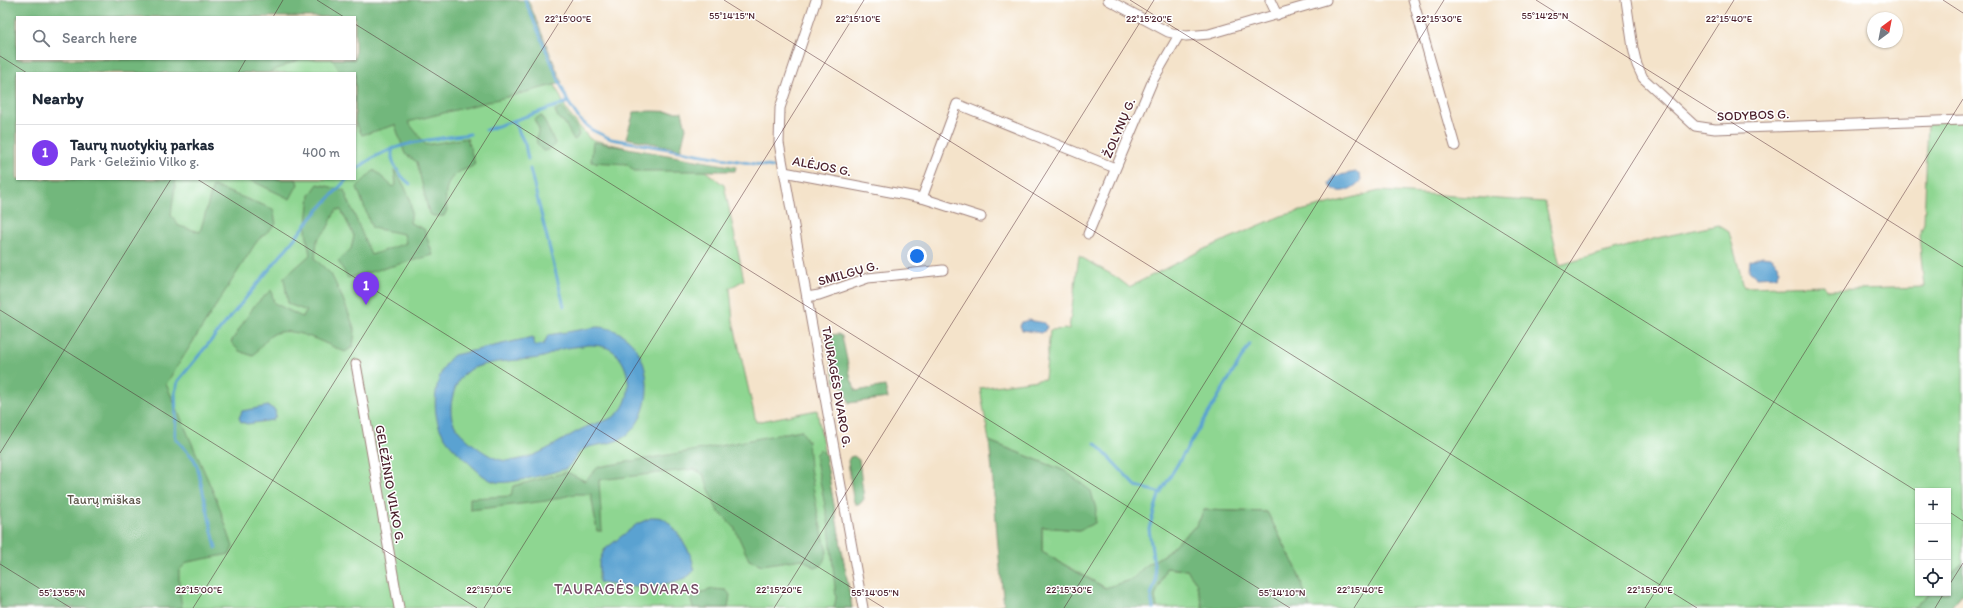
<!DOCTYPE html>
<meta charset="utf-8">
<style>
:root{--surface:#fff;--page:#f2f2f3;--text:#1f2937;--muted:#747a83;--line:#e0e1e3;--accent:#7c3aed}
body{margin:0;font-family:Itim,sans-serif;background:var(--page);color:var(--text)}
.controls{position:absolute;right:12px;bottom:12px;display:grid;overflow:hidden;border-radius:0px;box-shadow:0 1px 3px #0004}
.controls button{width:36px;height:36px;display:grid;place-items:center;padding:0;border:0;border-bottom:1px solid var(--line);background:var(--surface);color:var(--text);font:20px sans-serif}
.compass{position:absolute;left:1867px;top:12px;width:36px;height:36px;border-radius:50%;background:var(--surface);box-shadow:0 1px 3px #0004;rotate:32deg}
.you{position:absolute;left:917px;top:256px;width:14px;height:14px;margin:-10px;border:3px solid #fff;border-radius:50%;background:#1a73e8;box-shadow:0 0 0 6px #1a73e833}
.badge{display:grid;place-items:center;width:26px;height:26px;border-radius:50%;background:var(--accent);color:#fff;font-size:13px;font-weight:700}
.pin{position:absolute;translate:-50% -33px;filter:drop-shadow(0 1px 2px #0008)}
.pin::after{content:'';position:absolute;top:21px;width:14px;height:12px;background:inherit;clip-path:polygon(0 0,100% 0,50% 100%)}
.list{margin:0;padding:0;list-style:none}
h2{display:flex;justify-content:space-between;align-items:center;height:52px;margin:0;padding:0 16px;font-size:17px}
h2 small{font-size:13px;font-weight:400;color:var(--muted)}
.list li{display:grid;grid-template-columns:26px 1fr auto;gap:12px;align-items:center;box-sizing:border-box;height:56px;padding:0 16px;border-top:1px solid var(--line)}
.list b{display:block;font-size:15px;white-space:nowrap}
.list p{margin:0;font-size:13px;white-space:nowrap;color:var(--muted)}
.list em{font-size:13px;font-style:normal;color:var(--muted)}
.icon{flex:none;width:22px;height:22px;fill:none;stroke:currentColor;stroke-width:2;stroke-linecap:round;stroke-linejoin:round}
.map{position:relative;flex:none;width:1963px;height:608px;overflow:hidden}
.search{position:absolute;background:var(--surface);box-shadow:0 1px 3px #0004;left:16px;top:16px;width:340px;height:44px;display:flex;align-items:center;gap:10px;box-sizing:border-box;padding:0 14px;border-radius:0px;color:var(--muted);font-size:15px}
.panel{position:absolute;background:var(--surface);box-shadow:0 1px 3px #0004;left:16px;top:72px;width:340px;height:108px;border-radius:0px}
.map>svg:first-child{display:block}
.green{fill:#8ed691;stroke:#6c7a5e}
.forest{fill:#72b77b;stroke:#5e6b53}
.water{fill:#5aa2d1;stroke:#52607e;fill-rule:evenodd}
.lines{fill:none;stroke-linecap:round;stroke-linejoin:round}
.stream{stroke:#5aa2d1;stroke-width:3}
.minor-casing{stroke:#9f817a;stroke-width:11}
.minor{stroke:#fff;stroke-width:9}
.ticks{fill:none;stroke:#4a1f2b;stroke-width:1;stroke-opacity:0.45}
.labels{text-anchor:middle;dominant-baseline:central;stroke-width:3;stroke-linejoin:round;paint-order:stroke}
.street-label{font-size:13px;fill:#4a1f2b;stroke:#fff}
.park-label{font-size:13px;fill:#5e564a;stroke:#fff}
.quarter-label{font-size:15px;letter-spacing:1px;fill:#744c64;stroke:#fff}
.ticks-label{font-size:10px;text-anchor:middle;fill:#4a1f2b;stroke:#fff;stroke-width:3;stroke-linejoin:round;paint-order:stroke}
</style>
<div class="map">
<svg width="1963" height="608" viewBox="0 0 1963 608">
<rect width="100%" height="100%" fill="#fff"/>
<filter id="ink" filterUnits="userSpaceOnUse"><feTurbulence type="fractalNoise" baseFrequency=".025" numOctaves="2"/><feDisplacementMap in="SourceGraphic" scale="8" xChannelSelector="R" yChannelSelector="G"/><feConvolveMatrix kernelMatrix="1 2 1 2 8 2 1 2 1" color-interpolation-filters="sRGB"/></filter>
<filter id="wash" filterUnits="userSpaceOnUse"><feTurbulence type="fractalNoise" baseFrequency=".012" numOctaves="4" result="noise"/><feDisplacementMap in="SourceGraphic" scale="16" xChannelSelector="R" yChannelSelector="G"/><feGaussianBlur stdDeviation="0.9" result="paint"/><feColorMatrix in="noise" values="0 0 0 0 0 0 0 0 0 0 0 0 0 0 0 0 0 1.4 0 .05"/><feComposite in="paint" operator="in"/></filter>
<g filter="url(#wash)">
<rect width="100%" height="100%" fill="#f4e3ca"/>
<!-- green -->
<g class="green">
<polygon points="529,29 568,113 590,139 697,165 724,185 744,280 730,288 733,321 756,422 817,410 852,608 0,608 0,214 34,179 355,179 355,73 239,73 272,59 355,59"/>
<polygon points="1963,120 1963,563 1948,576 1948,491 1918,491 1918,593 1930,593 1913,608 1310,608 1296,568 1267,512 1204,510 1197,525 1177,542 1168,552 1144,567 1133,579 1106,588 1042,552 1042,527 1079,530 1065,471 989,441 980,388 1045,379 1050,330 1069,329 1079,256 1116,277 1129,287 1200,251 1281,216 1379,191 1545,202 1560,265 1657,238 1718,225 1729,232 1744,287 1824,285 1826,290 1924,287 1919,235 1924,223 1928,121"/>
<polygon points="1165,568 1187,570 1196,582 1203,608 1157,608 1155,597"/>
</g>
<!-- forest -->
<g class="forest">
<path d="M0 0H528L562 83 408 122 426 145 467 138 475 164C471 168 466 169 461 171 445 179 444 194 447 210L444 216H434L429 214 417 162 405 154 395 125 362 135 355 122V73H341L332 59H355V17H17V59H300L268 73H17V179H176L171 215 179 226 200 232 213 186 273 209 276 224 257 241 166 384 218 503 233 547 230 554 188 562 179 570V586L182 608H0Z"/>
<path d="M562 108C567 118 576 123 579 134L577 138 574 140 564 122 559 119 555 111Z"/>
<polygon points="651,111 682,112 686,128 681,149 626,138 634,112"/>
<path d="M542 116 555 143C553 148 549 150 543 151 534 143 536 139 539 129L534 119Z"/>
<polygon points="593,142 736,167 735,171 634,171 627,164 591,162"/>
<path d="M374 170 393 187 396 184 394 170C405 185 415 203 410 223L424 229 433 255 348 278 338 261 351 249 354 236 341 210H336L327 229 317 240 315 259 331 274 343 299 355 330 353 347 345 352C328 345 289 323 272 335 265 339 259 349 253 356L239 351 231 342 254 306 271 290 274 303 302 317 307 311 288 304 284 278 310 255 306 232 310 195 318 184 344 190 371 255 406 243 404 234 372 228 357 187Z"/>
<polygon points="248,179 296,179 298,184 290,199"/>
<polygon points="838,334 842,336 851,379 856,391 885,386 888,398 849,403 844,388 835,382 826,338 831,335"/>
<polygon points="801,430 808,441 810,468 818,515 827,552 822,565 816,568 802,559 762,565 749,560 734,527 717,510 703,474 694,469 599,480 602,531 597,531 591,494 575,494 546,501 470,510 470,498 511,496 513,486 567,472 585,481 598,467 709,448"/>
<path d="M989 441 1065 471 1091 491 1096 509 1095 523 1079 530 1042 527V552L1105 588 1133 579 1144 567 1168 552 1177 542 1197 525 1204 510 1267 512 1296 568 1310 608H1203L1196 582 1187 570 1166 568 1155 597 1157 608H991L1004 604C997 550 995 495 989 441Z"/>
<polygon points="820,449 825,454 852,608 834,608 836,598 829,526 815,455"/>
<polygon points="854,456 859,460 864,499 860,504 855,504 853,499 848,461 850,457"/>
<polygon points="1963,563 1963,593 1950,608 1913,608 1930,593 1948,593 1948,576"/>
<polygon points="713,589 726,590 730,595 728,608 693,608 691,601 695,594"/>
</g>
<!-- water -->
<g class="water">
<path d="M1356 172 1360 174 1361 180C1354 189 1337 198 1329 184L1334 176Z"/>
<polygon points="1762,256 1770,257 1778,264 1779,270 1776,276 1756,277 1749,271 1750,261"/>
<polygon points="1028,320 1045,323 1047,327 1045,331 1041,333 1022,330 1020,326 1022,322"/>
<path d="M597 327C649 328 662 402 629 433 617 445 600 443 586 448 576 452 574 464 565 469 550 473 510 485 496 482 486 480 479 472 471 465 461 455 448 445 441 431 430 409 435 370 454 355L533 337 535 346 544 344 548 335ZM588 345C597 345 607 346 614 352 631 366 634 399 617 414 608 422 594 423 584 428 561 439 542 456 516 460 510 461 501 461 495 458 484 454 459 435 454 424 447 411 453 386 463 375 477 360 519 361 539 358 546 357 552 353 558 350 568 347 578 347 588 345Z"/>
<polygon points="268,406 275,410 276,416 273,420 247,424 241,422 239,418 242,411"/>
<path d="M653 517C655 517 659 517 662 518 673 522 698 560 693 571 686 588 614 589 599 582V562L604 550 637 524Z"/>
</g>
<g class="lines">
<!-- stream -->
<g class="stream">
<polyline points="525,0 568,102 580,120 592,130 611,139 778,168"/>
<polyline points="514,122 525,144 528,159"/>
<polyline points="486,130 568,102"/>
<path d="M393 148C388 161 400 176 410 184"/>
<polyline points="530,169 564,306"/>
<path d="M355 171C386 142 430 140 470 134"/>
<polyline points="1095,443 1136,486 1161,493"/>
<polyline points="216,548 197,466 194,459 176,439 175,434 176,417 175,392 178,381 313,216 347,179"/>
<polyline points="1153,608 1151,596 1156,580 1149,529 1159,495 1250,344"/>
</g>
</g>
</g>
<g filter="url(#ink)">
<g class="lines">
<!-- minor casing -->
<g class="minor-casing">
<g id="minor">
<polyline points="816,0 780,108 779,143 863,608"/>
<polyline points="1108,0 1168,32 1186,36 1209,34 1326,0"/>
<polyline points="1270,0 1277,15"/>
<polyline points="1413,0 1455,146"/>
<polyline points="1626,0 1633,48 1637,65 1643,78 1695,126 1715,129 1963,120"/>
<polyline points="784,172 922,198 981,217"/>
<polyline points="922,198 957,104 1115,168"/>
<polyline points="1088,234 1153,80 1179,35"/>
<polyline points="807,297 819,295 868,278 943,270"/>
<polyline points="356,364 399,608"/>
</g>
</g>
<!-- minor -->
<use href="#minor" class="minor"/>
</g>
</g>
<!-- ticks -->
<path class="ticks" d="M317 0 344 17M724 0 1697 608M1130 0 1918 492M1536 0 1963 267M1943 0 1963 13M273 17 283 0M355 24 1290 608M0 56 27 73M238 73 246 59M197 179 884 608M0 310 477 608M0 453 171 179M1948 511 1963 521M0 564 71 608M1948 587 1963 563M193 608 573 0M484 608 864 0M774 608 1154 0M1064 608 1444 0M1354 608 1734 0M1645 608 1963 99M1935 608 1944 593"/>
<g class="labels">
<!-- street labels -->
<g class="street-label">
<text transform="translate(1753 115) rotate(-2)">SODYBOS G.</text>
<text transform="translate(1119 128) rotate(-67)">ŽOLYNŲ G.</text>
<text transform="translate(822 166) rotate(11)">ALĖJOS G.</text>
<text transform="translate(848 273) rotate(-16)">SMILGŲ G.</text>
<text transform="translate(837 387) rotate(80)">TAURAGĖS DVARO G.</text>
<text transform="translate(390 484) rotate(80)">GELEŽINIO VILKO G.</text>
</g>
<!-- park labels -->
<g class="park-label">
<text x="104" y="499">Taurų miškas</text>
</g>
<!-- quarter labels -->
<g class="quarter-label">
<text x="627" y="589">TAURAGĖS DVARAS</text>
</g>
</g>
<g class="ticks-label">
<text x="732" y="19">55°14'15"N</text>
<text x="1545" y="19">55°14'25"N</text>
<text x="568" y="22">22°15'00"E</text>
<text x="858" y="22">22°15'10"E</text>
<text x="1149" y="22">22°15'20"E</text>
<text x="1439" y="22">22°15'30"E</text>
<text x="1729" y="22">22°15'40"E</text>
<text x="199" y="593">22°15'00"E</text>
<text x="489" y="593">22°15'10"E</text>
<text x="779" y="593">22°15'20"E</text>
<text x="1069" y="593">22°15'30"E</text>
<text x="1360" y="593">22°15'40"E</text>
<text x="1650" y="593">22°15'50"E</text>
<text x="62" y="596">55°13'55"N</text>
<text x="875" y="596">55°14'05"N</text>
<text x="1282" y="596">55°14'10"N</text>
</g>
</svg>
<div class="controls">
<button>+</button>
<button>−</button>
<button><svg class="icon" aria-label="locate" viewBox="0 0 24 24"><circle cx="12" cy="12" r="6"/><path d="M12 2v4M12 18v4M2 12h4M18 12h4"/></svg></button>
</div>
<svg class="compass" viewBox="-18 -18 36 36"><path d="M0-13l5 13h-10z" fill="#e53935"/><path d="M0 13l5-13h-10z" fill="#747a83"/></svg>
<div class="you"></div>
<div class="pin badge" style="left:366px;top:305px">1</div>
<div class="search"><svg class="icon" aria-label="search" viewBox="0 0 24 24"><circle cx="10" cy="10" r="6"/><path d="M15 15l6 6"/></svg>Search here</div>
<section class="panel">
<h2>Nearby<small></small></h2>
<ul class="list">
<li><span class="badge">1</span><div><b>Taurų nuotykių parkas</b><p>Park · Geležinio Vilko g.</p></div><em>400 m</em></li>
</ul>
</section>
</div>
